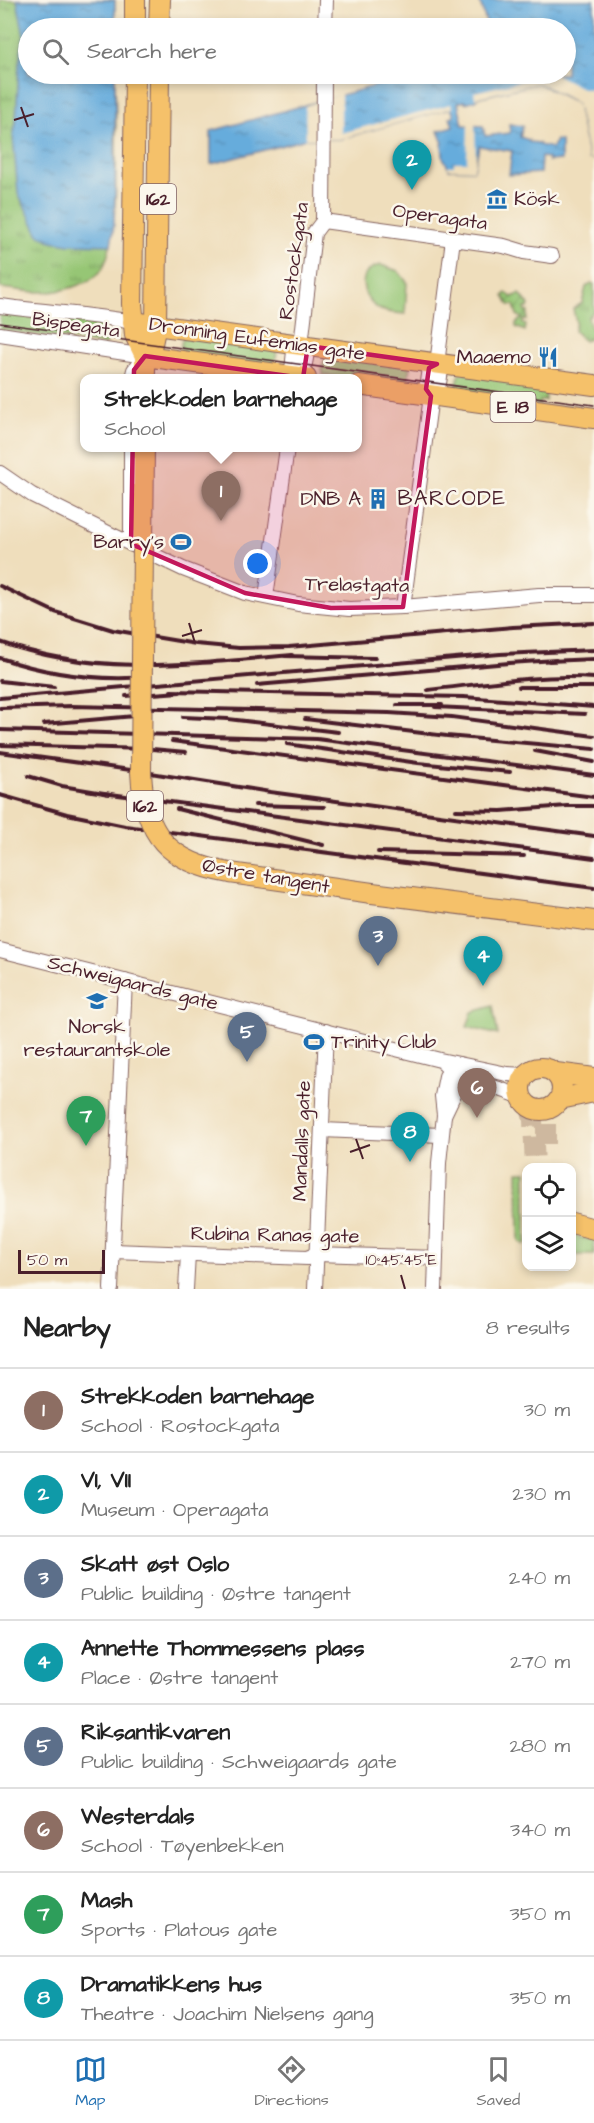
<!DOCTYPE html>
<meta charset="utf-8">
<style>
:root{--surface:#fff;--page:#f6f6f6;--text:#222;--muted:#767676;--line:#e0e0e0;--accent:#1f6fb2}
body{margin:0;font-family:"Architects Daughter",sans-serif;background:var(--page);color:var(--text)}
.controls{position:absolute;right:18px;bottom:18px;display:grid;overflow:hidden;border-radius:12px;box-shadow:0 3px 9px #0003}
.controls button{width:54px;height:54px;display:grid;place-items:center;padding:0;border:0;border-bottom:2px solid var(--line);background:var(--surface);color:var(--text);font:30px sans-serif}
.scale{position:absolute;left:18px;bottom:15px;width:87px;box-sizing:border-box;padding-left:6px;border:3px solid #4a1f2b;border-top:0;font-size:16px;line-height:21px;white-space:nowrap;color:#4a1f2b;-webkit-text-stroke:4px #fbf7ec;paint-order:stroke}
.you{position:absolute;left:258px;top:564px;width:21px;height:21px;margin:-15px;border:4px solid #fff;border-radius:50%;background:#1a73e8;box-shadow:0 0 0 9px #1a73e833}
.badge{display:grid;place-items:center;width:39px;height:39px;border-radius:50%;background:var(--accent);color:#fff;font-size:20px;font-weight:700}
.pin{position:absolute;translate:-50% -50px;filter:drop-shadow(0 2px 3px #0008)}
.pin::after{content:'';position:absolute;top:32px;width:21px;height:18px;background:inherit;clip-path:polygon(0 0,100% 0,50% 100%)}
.popup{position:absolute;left:80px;top:374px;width:282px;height:78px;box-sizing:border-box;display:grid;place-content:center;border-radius:12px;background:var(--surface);filter:drop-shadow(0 2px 4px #0005);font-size:20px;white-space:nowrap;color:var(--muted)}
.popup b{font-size:22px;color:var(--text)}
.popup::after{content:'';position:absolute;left:50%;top:100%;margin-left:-12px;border:12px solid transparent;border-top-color:var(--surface)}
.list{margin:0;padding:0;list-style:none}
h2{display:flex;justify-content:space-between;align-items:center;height:78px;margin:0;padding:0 24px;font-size:26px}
h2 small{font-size:20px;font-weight:400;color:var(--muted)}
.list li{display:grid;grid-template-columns:39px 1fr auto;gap:18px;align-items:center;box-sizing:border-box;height:84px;padding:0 24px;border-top:2px solid var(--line)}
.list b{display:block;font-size:22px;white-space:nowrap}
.list p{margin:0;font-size:20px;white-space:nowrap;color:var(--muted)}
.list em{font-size:20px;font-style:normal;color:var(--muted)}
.icon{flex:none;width:33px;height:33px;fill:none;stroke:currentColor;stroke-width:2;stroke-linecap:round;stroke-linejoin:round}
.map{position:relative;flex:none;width:594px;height:1289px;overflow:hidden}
.search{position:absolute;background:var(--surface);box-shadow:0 3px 9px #0003;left:18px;right:18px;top:18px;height:66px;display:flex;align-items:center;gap:15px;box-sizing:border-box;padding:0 21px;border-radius:33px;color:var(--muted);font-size:22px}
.sheet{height:750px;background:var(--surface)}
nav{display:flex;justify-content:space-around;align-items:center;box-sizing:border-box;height:84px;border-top:2px solid var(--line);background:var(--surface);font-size:16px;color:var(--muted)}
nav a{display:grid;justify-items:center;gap:3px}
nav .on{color:var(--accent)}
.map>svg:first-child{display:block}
.grass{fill:#96c675;stroke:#707250;stroke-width:1.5}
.park{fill:url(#park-tufts);stroke:#707250;stroke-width:1.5}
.garden{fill:url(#garden-furrows);stroke:#707250;stroke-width:1.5}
.water{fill:url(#water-ripples);stroke:#586684;stroke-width:1.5}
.pier{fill:#efdebc}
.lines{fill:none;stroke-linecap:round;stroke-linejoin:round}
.highway-tunnel{stroke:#ceb89f;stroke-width:20;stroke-dasharray:20 10;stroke-linecap:butt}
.minor-casing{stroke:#84625e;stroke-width:16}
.highway-casing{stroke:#84625e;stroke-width:22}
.minor{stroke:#fff;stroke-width:14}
.highway{stroke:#f5c16b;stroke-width:20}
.tram{stroke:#4a1f2b;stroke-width:1.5}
.rail{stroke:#4a1f2b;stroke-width:4}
.highway-bridge-casing{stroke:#84625e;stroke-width:22;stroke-linecap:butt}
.highway-bridge{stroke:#f5c16b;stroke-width:20}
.marked{fill:#c2185b;fill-opacity:0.2;stroke:#c2185b;stroke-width:4.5;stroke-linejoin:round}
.ticks{fill:none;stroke:#4a1f2b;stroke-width:2}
.labels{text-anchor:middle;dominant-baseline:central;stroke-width:5;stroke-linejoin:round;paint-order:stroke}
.shield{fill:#fbf7ec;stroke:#7f6065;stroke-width:1.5}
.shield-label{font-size:18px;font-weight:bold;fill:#4a1f2b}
.poi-label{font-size:20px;fill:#4a1f2b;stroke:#fbf7ec;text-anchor:end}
.street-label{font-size:20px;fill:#4a1f2b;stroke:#fbf7ec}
.neighbourhood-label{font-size:21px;letter-spacing:1.5px;fill:#4a1f2b;stroke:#fbf7ec}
.ticks-label{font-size:15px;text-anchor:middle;fill:#4a1f2b;stroke:#fbf7ec;stroke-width:5;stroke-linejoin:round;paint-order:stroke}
</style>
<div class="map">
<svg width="594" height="1289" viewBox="0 0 594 1289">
<defs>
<pattern id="park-tufts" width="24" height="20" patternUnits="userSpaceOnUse" patternTransform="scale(1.5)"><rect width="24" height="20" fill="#96c675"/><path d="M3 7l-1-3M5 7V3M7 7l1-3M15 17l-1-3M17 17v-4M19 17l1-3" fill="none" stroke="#7ca060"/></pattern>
<pattern id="garden-furrows" width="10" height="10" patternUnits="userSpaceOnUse" patternTransform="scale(1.5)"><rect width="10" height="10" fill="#96c675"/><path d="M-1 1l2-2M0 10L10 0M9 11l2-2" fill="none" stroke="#7ca060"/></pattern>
<pattern id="water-ripples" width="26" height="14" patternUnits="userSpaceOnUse" patternTransform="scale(1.5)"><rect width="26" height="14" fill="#66acdc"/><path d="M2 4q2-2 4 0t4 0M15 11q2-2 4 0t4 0" fill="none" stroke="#568bb3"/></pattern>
</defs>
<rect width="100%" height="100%" fill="#fbf7ec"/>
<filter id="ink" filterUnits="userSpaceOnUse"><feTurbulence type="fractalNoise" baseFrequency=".0167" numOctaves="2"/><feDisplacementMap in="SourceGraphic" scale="12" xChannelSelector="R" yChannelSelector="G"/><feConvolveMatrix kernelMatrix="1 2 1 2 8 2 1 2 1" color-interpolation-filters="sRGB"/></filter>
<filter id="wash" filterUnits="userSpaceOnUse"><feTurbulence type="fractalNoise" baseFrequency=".008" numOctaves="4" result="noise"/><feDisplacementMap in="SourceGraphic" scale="24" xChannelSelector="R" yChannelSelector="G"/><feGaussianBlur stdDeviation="1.35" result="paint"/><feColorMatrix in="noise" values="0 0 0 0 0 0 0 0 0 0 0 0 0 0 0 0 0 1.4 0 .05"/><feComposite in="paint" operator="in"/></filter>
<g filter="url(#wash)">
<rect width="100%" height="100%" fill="#efdebc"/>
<!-- grass -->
<g class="grass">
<path d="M381 265 398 271 407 282 405 314C396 313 385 313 377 308 361 297 355 270 381 265Z"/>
<polygon points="0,312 55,320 80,319 106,321 108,341 106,341 106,345 0,330"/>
<polygon points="185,335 275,348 275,352 277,352 275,363 273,363 272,368 182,355 183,351 180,350 182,339 184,339"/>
<polygon points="326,354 410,366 407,386 323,375 323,370 321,370"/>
<polygon points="460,373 543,384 542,389 547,389 545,401 540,401 540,405 457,394 456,388"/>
<polygon points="493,1006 498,1035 467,1027 472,1012"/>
<polygon points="518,1171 526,1171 526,1242 524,1245 519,1241"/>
</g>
<!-- park -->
<g class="park">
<path d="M0 0H115V28H28V74H115C115 111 124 254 97 275 86 285 60 292 46 292 31 293 15 289 0 288Z"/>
<polygon points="591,283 594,284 594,309 593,312 588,317 591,329 594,330 593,338 584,341 574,331 576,322 573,309 582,303 586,287"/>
<polygon points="572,1235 594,1240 594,1255 572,1255"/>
</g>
<!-- garden -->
<polygon class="garden" points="506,293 512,297 520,294 529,305 528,308 525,308 525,311 528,312 527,320 523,320 523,324 526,325 525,331 516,327 516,323 522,318 517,315 514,305 509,305 504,296"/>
<!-- water -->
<g class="water">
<polygon points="17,0 115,0 115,28 28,28 28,74 115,74 115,188 114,225 111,245 69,244 51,241 39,235 18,193 13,136 16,122 19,63 24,36"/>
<polygon points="479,0 594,0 594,159 589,159 577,103 538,83 476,98 476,100 465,103 464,101 458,103 463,125 483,126 485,136 510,133 509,124 523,126 520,137 529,140 529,142 539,143 539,145 552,148 556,140 561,141 561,160 548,161 548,158 541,157 540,173 509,175 512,151 479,146 474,170 449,169 443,157 442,144 443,143 438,131 453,126 450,117 454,116 451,108 340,139 306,139 211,164 211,131 418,74 566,74 566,28 488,28"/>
</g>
<!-- pier -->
<g class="pier">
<polygon points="551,74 555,74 584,89 594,89 594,159 589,159 577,103 547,87 538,83 475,98 474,92"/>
<polygon points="341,94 341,133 451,104 452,108 340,139 306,139 305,106"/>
<polygon points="468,123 475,124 476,159 474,170 449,169 447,166 454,166 454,162 467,162"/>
</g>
</g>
<g filter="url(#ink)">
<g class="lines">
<!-- highway-tunnel -->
<g class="highway-tunnel">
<polyline points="530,1107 533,1120 535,1168"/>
<polyline points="546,1144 546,1118 549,1109"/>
</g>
<!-- minor casing -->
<g class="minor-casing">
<g id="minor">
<polyline points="325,28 326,0"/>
<polyline points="323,221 504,246 524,252 552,256"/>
<path d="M0 306C44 312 89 314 133 322"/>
<polyline points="0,334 145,356 134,370 132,378"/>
<polyline points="297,377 292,370 294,351 301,345 314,233 323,221 324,74"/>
<path d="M297 378C305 368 305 365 307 352L301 345"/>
<polyline points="431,396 426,389 429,368 437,364"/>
<polyline points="0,473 32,495 112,535 183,569 245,593 298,604 349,609 403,607 539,595 594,595"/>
<polyline points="131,544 131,448"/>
<polyline points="266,597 287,448"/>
<polyline points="403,607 431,396 438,390 441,370 437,364 453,239"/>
<polyline points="0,950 440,1060 507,1074 525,1075"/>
<path d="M445 1065C461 1082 500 1086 522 1098"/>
<polyline points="444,1115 455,1092 458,1069"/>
<polyline points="322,1130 441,1135"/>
<polyline points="113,1251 307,1258 317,1254 436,1258"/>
<polyline points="111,1289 125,981"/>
<polyline points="186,1289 188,1254"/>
<polyline points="315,1289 326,1031"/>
<polyline points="435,1289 439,1163 444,1115 442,1096 446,1076 458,1064"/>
</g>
</g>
<!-- highway casing -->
<g class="highway-casing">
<g id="highway">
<polyline points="135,28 135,0"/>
<polyline points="159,28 160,0"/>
<polyline points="135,74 132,304 135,335 145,356"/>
<polyline points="133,322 594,385"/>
<polyline points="145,356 306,378"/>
<polyline points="145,378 145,356 152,344 156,325 159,74"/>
<polyline points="358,385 594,418"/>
<polyline points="143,546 144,448"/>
<polyline points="372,893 594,921"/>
<circle cx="541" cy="1089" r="21"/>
<polyline points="556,1073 594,1078"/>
<polyline points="560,1099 594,1092"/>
<polyline points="572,1223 594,1229"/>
</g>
</g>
<!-- minor -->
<use href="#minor" class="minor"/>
<!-- highway -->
<use href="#highway" class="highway"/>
<!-- tram -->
<polyline class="tram" points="0,323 594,405"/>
<!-- rail -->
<g class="rail">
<polyline points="0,586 55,612 113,630 196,644 239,648 289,647 513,627 594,623"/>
<path d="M0 642C99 677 190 664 292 655"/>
<polyline points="285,656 375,658"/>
<path d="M0 658C47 674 98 681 148 677"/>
<polyline points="549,661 594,659"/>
<polyline points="0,681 54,687"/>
<polyline points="257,685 509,663 556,660"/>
<polyline points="519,687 594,687"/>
<path d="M428 690C483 684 538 674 594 678"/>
<polyline points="171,691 464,697 594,707"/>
<polyline points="126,696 180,692"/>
<polyline points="0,698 500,654 594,650"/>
<polyline points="397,705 442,705"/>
<polyline points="435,707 585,714"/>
<polyline points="0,708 72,706 389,713 452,717 594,736"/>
<polyline points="183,717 228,719 338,732"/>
<polyline points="305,719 447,736 594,749"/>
<polyline points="44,724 146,715"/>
<polyline points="0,730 317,739 594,775"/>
<polyline points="172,741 594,797"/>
<polyline points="287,744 418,763 510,772"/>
<polyline points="0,745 147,749"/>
<polyline points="141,748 186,752"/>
<polyline points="535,751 594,762"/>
<polyline points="0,752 138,771 270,792 594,836"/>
<polyline points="28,776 62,786 110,794"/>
<polyline points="103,793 594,858"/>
<polyline points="0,795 67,814 125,826 594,888"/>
<polyline points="255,805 324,807"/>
<polyline points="177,809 323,845"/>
<polyline points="456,810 501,811 567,806 594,806"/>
<polyline points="378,852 524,856"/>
</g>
<!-- highway-bridge casing -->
<g class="highway-bridge-casing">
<path id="highway-bridge" d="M143 546 141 772C144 835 168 862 230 873L372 893"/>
</g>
<!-- highway-bridge -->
<use href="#highway-bridge" class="highway-bridge"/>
</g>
</g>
<!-- marked area -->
<path class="marked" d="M301 345 437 364 429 368 426 389 431 396 403 607 331 608 245 593 131 544 134 370 145 356 303 378 307 352Z"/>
<!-- ticks -->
<path class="ticks" d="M21 107 28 127M14 120 34 114M189 623 195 643M182 636 202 630M356 1139 363 1159M350 1152 370 1145M401 1275 405 1289"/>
<!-- icons -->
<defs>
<g id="museum-bare" transform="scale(1.62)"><path d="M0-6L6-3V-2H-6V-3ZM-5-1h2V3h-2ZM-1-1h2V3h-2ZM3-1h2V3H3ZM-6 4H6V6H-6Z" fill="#1f6fb2" stroke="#fbf7ec" stroke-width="2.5" paint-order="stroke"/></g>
<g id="restaurant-bare" transform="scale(1.62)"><path d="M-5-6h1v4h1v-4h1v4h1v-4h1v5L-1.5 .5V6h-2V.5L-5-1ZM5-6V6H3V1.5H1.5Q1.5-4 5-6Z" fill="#1f6fb2" stroke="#fbf7ec" stroke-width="2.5" paint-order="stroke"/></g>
<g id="building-bare" transform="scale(1.62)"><path d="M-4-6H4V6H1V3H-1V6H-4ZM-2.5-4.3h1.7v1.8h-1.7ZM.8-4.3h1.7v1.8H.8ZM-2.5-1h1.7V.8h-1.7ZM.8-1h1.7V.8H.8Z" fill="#1f6fb2" stroke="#fbf7ec" stroke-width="2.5" paint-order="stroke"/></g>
<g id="stadium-bare" transform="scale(1.62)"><path d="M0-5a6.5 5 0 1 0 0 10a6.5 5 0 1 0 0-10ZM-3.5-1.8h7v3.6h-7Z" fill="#1f6fb2" stroke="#fbf7ec" stroke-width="2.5" paint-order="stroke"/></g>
<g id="school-bare" transform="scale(1.62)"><path d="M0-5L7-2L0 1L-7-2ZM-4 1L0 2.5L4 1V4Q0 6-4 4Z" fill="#1f6fb2" stroke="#fbf7ec" stroke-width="2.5" paint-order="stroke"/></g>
</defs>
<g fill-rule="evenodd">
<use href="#museum-bare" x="497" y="199"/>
<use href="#restaurant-bare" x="548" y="357"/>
<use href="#building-bare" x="378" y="499"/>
<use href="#stadium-bare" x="181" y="542"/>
<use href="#school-bare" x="97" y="1001"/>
<use href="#stadium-bare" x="314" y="1042"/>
</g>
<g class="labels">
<!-- shield labels -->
<g class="shield">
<rect x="140" y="184" width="36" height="30" rx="4.5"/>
<rect x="490.5" y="392" width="45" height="30" rx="4.5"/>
<rect x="127" y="791" width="36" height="30" rx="4.5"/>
</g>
<g class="shield-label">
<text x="158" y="199">162</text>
<text x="513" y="407">E 18</text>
<text x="145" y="806">162</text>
</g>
<!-- poi labels -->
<g class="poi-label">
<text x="514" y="199" text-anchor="start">Kösk</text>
<text x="531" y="357">Maaemo</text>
<text x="361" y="499">DNB A</text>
<text x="164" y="542">Barry's</text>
<text x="97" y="1027" text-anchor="middle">Norsk<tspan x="97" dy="23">restaurantskole</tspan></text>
<text x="331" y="1042" text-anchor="start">Trinity Club</text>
</g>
<!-- street labels -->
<g class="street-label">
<text transform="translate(440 217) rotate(8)">Operagata</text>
<text transform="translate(294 261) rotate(-82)">Rostockgata</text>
<text transform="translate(76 325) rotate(8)">Bispegata</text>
<text transform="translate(257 339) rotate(8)">Dronning Eufemias gate</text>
<text transform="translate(357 585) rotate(1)">Trelastgata</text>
<text transform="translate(266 876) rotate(10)">Østre tangent</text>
<text transform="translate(133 983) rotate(14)">Schweigaards gate</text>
<text transform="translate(302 1141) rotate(-88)">Mandalls gate</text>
<text transform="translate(275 1235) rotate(1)">Rubina Ranas gate</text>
</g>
<!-- neighbourhood labels -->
<g class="neighbourhood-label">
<text x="452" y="498">BARCODE</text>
</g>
</g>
<g class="ticks-label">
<text x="401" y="1265">10°45'45"E</text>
</g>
</svg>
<div class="controls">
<button><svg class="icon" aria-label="locate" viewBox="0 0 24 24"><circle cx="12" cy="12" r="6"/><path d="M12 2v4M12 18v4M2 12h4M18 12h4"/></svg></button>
<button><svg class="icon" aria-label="layers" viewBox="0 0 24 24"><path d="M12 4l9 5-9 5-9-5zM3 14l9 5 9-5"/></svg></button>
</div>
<div class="scale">50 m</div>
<div class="you"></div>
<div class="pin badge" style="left:221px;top:521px;background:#8d6e63">1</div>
<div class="popup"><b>Strekkoden barnehage</b>School</div>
<div class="pin badge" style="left:412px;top:190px;background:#0f9aa8">2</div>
<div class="pin badge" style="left:378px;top:966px;background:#5c6f8a">3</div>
<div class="pin badge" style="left:483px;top:986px;background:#0f9aa8">4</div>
<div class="pin badge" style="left:247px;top:1062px;background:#5c6f8a">5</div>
<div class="pin badge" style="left:477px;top:1118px;background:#8d6e63">6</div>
<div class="pin badge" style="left:86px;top:1146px;background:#2e9e5b">7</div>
<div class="pin badge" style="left:410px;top:1162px;background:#0f9aa8">8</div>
<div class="search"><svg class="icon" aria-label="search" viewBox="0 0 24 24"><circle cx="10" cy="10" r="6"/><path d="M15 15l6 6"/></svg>Search here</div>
</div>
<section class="sheet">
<h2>Nearby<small>8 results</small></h2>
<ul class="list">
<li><span class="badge" style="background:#8d6e63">1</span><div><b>Strekkoden barnehage</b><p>School · Rostockgata</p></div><em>30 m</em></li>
<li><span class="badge" style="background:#0f9aa8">2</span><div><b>VI, VII</b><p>Museum · Operagata</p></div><em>230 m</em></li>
<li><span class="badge" style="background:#5c6f8a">3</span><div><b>Skatt øst Oslo</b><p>Public building · Østre tangent</p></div><em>240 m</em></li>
<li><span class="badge" style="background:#0f9aa8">4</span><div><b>Annette Thommessens plass</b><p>Place · Østre tangent</p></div><em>270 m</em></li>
<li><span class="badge" style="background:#5c6f8a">5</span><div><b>Riksantikvaren</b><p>Public building · Schweigaards gate</p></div><em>280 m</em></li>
<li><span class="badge" style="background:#8d6e63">6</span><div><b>Westerdals</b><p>School · Tøyenbekken</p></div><em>340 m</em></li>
<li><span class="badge" style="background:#2e9e5b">7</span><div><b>Mash</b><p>Sports · Platous gate</p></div><em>350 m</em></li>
<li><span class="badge" style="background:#0f9aa8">8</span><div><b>Dramatikkens hus</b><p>Theatre · Joachim Nielsens gang</p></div><em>350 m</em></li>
</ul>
</section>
<nav>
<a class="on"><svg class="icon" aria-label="map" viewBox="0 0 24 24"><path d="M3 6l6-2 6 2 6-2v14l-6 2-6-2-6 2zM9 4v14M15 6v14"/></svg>Map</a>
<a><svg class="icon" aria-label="directions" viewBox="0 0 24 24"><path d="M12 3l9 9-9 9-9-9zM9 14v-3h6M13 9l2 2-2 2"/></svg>Directions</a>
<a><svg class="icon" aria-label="saved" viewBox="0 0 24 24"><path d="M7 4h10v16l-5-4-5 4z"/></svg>Saved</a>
</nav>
